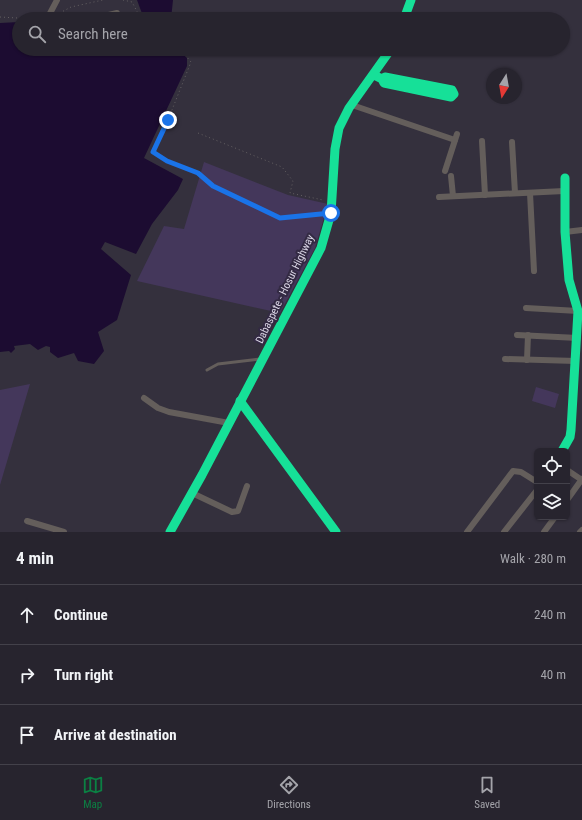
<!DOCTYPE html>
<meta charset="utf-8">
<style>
:root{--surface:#27242e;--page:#33303a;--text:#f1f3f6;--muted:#a4a4aa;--line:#43414a;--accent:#0b8043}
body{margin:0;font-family:"Roboto Condensed",sans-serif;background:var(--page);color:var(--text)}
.controls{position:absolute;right:12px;bottom:12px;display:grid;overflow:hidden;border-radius:6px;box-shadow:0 1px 3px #0004}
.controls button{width:36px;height:36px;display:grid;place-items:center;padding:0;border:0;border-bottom:1px solid var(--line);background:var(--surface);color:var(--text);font:20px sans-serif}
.compass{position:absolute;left:486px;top:68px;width:36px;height:36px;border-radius:50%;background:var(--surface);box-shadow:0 1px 3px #0004;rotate:191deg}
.stop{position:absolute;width:12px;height:12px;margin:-9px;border:3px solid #1a73e8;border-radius:50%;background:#fff}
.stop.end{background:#1a73e8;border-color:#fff;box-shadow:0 1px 4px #0008}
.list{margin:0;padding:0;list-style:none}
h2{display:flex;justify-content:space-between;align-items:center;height:52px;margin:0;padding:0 16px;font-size:17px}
h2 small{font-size:13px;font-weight:400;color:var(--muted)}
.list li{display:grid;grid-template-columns:26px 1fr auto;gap:12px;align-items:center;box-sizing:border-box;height:60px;padding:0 16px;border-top:1px solid var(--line)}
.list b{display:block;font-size:15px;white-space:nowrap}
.list em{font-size:13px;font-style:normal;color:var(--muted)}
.icon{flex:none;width:22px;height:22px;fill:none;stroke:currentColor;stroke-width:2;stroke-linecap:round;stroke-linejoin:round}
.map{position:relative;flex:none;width:582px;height:532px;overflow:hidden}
.search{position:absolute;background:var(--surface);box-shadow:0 1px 3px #0004;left:12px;right:12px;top:12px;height:44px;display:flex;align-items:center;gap:10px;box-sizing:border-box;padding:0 14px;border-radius:22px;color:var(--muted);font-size:15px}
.sheet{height:232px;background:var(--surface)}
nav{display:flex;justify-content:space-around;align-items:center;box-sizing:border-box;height:56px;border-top:1px solid var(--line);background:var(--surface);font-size:11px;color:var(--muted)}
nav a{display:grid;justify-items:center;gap:2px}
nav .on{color:var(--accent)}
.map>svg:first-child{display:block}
.green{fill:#44375b}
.water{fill:#1c0c31}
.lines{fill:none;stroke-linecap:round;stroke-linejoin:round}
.path{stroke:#646062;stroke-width:1;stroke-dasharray:1 3;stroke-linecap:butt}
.lane{stroke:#645e5b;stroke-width:3}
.street{stroke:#645e5b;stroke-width:6}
.fast{stroke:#16e098;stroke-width:9}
.route{stroke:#1a73e8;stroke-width:5}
.labels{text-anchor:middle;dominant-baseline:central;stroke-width:4;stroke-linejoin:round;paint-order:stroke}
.street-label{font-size:11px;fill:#dbd6e6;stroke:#332a43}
</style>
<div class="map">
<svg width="582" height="532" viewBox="0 0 582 532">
<rect width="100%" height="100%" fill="#34303d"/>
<!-- green -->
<g class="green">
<polygon points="204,162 288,195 328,204 315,248 280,313 137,281 164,226 184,229"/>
<polygon points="30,384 0,485 0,390"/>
<polygon points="536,387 559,394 555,408 532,401"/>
</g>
<!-- water -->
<g class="water">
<polygon points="137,0 173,0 171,19 144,19"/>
<polygon points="19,22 19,49 177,49 187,58 187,66 144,158 183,179 178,190 152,224 136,254 105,242 101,249 131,275 117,320 98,332 104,351 94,364 78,361 74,353 58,358 50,352 50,347 46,346 38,350 30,344 14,346 15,349 11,353 9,351 0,352 0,23"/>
</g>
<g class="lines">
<!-- path -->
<g class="path">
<polyline points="123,0 132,2 141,19"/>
<polyline points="56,15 71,7 103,0"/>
<polyline points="0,17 35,19"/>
<polyline points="180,49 191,62 168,120 156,142 153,151 167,161 198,173 213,186 280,218 321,214"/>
<polyline points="198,133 282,167 293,181 290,193 323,200"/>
</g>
<!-- lane -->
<polyline class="lane" points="207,370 218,364 260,359"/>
<!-- street -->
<g class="street">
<polyline points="47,19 57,0"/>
<polyline points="92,19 117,13"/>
<polyline points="352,105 455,140"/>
<polyline points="482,141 485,195"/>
<polyline points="512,142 515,193"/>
<polyline points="445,171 457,134"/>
<polyline points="451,176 453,196"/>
<polyline points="530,193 534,271"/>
<polyline points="439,197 564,191"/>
<polyline points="565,232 582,230"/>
<polyline points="526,308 578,311"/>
<polyline points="517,335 578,338"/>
<polyline points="505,359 576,361"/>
<polyline points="527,360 528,335"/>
<polyline points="144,398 158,408 169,412 229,423"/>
<polyline points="567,470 582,480"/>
<polyline points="192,493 232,512 238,511 247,486"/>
<polyline points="567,500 582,479"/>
<polyline points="27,521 64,532"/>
<polyline points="467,532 513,471 521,472 537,482"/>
<polyline points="504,532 537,490"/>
<polyline points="544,532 555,517"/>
<polyline points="580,532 582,530"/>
</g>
<!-- fast -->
<g class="fast">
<polyline points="404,19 411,0"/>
<polyline points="374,75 382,79 384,83 451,97 454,94 452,90 385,77 382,79"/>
<polyline points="240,401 336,532"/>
<polyline points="562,451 570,437 571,430 578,311 569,280 565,232 565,178"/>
<polyline points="170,532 202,475 321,248 331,213 335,149 339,128 349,108 391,49"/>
</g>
</g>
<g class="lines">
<!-- route -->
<polyline class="route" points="168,120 153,152 167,161 198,173 213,186 280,218 331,213"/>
</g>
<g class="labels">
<!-- street labels -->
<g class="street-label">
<text transform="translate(285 289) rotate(-64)">Dabaspete - Hosur Highway</text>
</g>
</g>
</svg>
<div class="controls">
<button><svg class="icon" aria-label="locate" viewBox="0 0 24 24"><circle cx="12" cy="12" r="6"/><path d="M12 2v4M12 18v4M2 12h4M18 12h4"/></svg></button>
<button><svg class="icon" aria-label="layers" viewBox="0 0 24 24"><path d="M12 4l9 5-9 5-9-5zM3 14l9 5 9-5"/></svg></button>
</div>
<svg class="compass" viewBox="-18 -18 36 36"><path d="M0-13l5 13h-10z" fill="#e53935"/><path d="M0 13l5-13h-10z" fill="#a4a4aa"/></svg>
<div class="stop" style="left:331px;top:213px"></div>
<div class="stop end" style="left:168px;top:120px"></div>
<div class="search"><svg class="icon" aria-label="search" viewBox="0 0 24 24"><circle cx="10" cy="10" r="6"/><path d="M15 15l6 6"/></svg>Search here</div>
</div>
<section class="sheet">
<h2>4 min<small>Walk · 280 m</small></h2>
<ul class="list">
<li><svg class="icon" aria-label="ahead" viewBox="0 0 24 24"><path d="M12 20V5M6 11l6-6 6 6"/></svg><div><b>Continue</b></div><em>240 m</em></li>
<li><svg class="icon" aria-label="right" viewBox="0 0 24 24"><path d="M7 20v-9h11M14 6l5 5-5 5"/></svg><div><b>Turn right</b></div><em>40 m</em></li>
<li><svg class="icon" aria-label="arrive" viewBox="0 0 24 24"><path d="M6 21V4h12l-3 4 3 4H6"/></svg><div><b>Arrive at destination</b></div></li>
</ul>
</section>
<nav>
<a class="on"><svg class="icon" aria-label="map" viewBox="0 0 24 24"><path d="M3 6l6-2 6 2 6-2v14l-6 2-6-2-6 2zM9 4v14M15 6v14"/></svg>Map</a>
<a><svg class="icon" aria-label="directions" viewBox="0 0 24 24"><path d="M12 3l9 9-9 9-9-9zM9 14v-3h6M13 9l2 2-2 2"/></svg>Directions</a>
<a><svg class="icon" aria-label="saved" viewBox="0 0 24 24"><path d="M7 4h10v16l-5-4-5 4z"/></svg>Saved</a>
</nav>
